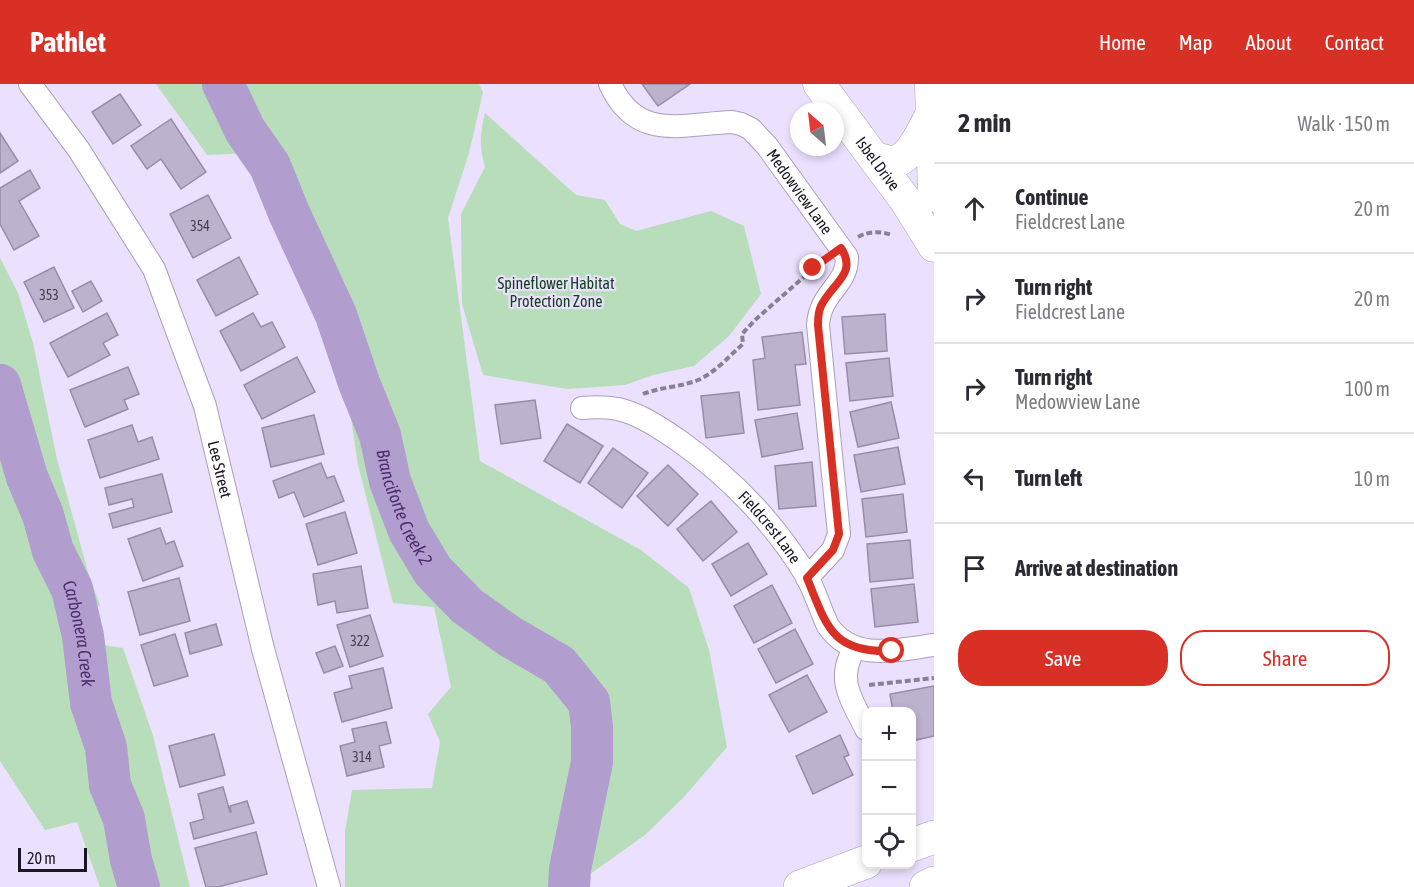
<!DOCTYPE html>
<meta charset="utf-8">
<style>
:root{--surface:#fff;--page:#f7f7f7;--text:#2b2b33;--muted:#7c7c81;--line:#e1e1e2;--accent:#d93025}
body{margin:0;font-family:"Asap Condensed",sans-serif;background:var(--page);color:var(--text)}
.controls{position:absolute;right:18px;bottom:18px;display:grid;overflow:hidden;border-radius:12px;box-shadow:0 3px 9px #0003}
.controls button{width:54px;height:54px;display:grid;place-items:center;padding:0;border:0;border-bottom:2px solid var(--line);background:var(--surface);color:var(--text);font:30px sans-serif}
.compass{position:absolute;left:790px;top:18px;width:54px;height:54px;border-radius:50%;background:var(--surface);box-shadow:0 3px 9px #0003;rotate:332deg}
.scale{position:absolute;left:18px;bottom:15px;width:69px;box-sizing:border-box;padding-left:6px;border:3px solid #1b1721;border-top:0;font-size:16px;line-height:21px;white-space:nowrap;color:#1b1721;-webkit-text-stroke:4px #ebe0fd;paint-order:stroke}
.stop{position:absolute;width:18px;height:18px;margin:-14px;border:4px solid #d93025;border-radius:50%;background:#fff}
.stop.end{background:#d93025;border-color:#fff;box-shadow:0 2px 6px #0008}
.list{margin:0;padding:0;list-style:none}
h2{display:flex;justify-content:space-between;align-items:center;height:78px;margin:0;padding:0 24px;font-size:26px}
h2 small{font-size:20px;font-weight:400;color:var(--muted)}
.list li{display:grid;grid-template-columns:39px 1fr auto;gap:18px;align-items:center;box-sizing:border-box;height:90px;padding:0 24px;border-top:2px solid var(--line)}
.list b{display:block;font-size:22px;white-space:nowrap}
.list p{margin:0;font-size:20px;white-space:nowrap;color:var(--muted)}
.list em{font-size:20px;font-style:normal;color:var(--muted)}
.actions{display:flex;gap:12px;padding:18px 24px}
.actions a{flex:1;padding:14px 0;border:2px solid var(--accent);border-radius:24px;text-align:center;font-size:21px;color:var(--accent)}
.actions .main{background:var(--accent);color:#fff}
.icon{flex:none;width:33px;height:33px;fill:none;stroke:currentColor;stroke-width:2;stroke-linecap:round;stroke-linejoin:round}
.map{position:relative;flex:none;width:934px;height:803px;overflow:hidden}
header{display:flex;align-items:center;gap:36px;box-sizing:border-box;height:84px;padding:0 30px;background:var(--accent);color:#fff}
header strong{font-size:28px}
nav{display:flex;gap:33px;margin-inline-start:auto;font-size:21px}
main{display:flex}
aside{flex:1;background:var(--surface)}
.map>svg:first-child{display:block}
.green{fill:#b8ddbb}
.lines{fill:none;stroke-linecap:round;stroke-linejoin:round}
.river{stroke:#b29dcf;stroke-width:42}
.building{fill:#bdb2ce;stroke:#978da7;stroke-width:1.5}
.street-casing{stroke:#aa9fba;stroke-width:24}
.secondary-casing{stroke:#aa9fba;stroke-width:33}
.highway-casing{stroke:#aa9fba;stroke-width:34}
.path{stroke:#888094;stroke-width:4;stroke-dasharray:6 3;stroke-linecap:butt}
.street{stroke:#fff;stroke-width:22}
.secondary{stroke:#fff;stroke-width:32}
.highway{stroke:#fff;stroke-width:33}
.route{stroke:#d93025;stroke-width:8}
.labels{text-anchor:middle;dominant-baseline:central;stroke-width:4.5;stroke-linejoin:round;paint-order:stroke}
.number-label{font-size:14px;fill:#443e4c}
.street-label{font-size:16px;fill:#1b1721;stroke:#ebe0fd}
.park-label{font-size:16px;fill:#11421a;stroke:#ebe0fd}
.water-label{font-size:18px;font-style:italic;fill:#4c2f6d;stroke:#ebe0fd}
</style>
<header>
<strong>Pathlet</strong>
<nav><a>Home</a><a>Map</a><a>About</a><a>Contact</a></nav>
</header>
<main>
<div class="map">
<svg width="934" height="803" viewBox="0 0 934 803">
<rect width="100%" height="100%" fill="#ebe0fd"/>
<!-- green -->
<g class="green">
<polygon points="156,0 479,0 483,8 469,69 448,134 480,377 641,466 689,504 709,566 727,663 684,713 645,751 572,803 345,803 345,747 352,706 432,704 440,658 428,630 451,603 434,523 393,519 358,381 345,295 309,185 253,69 207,71"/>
<path d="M485 29 576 111 605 116 620 140 636 147 711 127 744 142 761 210 729 252 694 282 653 291 625 301 567 305 483 291 462 220 461 130 485 83C479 61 480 51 485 29Z"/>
<polygon points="0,174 18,209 33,259 57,375 88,488 100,521 87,532 87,559 123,564 153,652 190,803 100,803 77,738 45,746 0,677"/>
</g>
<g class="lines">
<!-- river -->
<g class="river">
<path id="s1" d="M223 0 245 46 270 82 289 129 336 231 359 299 380 351 390 397 409 447 433 487 467 522 509 552 559 581 589 618 592 643V678L570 785 569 803"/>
<path id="s2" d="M0 301 27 393 43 431 53 467 72 505 83 552 91 619 106 663 110 701 124 735 131 776 139 803"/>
</g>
</g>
<!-- building -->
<g class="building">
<polygon points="642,0 690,0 658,22"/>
<polygon points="120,10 141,41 113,60 92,28"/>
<polygon points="171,35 206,88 181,105 161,75 147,85 131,62"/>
<polygon points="0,49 18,77 0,89"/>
<polygon points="30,86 40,104 19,117 39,152 14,166 0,140 0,104"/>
<polygon points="208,111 231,154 193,174 170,130"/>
<polygon points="239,173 258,210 216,232 197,196"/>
<polygon points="54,183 74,224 44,238 24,198"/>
<polygon points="91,197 102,217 83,228 72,207"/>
<polygon points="107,229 118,251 103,259 110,271 68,293 50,259"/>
<polygon points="253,229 261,243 272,238 285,263 241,287 220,247"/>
<polygon points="885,230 887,267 845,270 842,233"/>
<polygon points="802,248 806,280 795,281 800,321 758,326 753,276 765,274 762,253"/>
<polygon points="297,273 315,308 262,335 244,301"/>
<polygon points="889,274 893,312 850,317 846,279"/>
<polygon points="128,283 139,310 124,316 128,325 85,343 70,306"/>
<polygon points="739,308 744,349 706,354 701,312"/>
<polygon points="535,316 541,354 501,360 495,321"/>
<polygon points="891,318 899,354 858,363 850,328"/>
<polygon points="797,329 803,365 762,373 755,336"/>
<polygon points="314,331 324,370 271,383 262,344"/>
<polygon points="567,340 603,362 580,399 544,377"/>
<polygon points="132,341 138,358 152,353 159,375 100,394 88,356"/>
<polygon points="898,363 905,400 861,408 854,371"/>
<polygon points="613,364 648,389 622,424 588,399"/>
<polygon points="812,378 816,422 779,425 775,382"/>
<polygon points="321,379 327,394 334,392 344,417 304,433 294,408 279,414 273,397"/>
<polygon points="668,381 698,410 668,442 637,412"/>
<polygon points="162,390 172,428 113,444 109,430 134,423 132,415 109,421 105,404"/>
<polygon points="903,410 907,448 866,453 862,415"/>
<polygon points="711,417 737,448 703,477 677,445"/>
<polygon points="345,428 357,469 318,481 306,440"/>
<polygon points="160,444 166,460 174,457 183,482 143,497 128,455"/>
<polygon points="910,456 913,494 870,498 867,460"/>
<polygon points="748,459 767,490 731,512 712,480"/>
<polygon points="361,482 368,524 337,529 335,517 318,521 313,490"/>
<polygon points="179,494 190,537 140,551 128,508"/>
<polygon points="914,500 918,538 875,543 871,505"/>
<polygon points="772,501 792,539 754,559 734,522"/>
<polygon points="370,531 383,572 350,583 337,541"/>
<polygon points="216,540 222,561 190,570 185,549"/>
<polygon points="795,545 813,580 776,599 758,565"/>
<polygon points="175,550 188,592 154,602 141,561"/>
<polygon points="335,562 343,582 324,589 316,569"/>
<polygon points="383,584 392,624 342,638 334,609 352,604 349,592"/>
<polygon points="807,591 827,628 789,648 769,611"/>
<polygon points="934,602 934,652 912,657 912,628 893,628 890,610"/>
<polygon points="386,638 391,659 379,662 384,683 347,692 340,662 355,658 352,645"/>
<polygon points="214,650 225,691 180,703 169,662"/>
<polygon points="840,651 849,671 844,673 853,691 813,710 796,672"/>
<polygon points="223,703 230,728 231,728 230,722 247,717 254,739 194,755 190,739 204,735 198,710"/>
<polygon points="256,748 267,790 218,803 206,803 195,764"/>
</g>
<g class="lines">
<!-- street casing -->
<g class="street-casing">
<g id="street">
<path id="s3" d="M30 0 79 66 154 185 205 322 263 565 329 803"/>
<path id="s4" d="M610 0C637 58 681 40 732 38L741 40 751 45 767 62 847 173C848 201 820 208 818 241L839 450 833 466 807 494"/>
<path id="s5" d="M582 324C594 323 606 323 618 325 640 330 660 344 678 356 730 393 773 437 806 491 815 507 820 525 828 542 853 578 896 566 934 561"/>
<path d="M855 564C835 595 852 616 866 645"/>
</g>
</g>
<!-- secondary casing -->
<g class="secondary-casing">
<g id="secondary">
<path id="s6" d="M819 0 906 117 934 162"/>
<polyline points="931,0 934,112"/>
<path d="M875 74C880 75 887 78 893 78 910 76 924 45 931 31"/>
</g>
</g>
<!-- highway casing -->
<g class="highway-casing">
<g id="highway">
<polyline points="912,761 934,753"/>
<polyline points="800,803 866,778"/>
<polyline points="926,803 934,799"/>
</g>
</g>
<!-- path -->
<g class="path">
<path d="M858 153C869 147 880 147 892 151"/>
<path d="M643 310C661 303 681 303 698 296 715 289 729 272 743 260L742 250 755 236 822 177"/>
<polyline points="869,601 934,594"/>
</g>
<!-- street -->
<use href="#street" class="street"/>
<!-- secondary -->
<use href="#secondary" class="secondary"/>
<!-- highway -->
<use href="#highway" class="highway"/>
</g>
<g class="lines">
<!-- route -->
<path class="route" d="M813 184 841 164C858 190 832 199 821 222 818 228 818 235 818 241L839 450 833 466 807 494C827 543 832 569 892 567"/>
</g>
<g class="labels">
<!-- number labels -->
<g class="number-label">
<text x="200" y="142">354</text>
<text x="49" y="211">353</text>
<text x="360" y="557">322</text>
<text x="362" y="673">314</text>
</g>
<!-- street labels -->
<g class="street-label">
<text stroke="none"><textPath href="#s6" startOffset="99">Isbel Drive</textPath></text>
<text stroke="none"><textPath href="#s4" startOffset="240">Medowview Lane</textPath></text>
<text stroke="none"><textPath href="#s3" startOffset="434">Lee Street</textPath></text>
<text stroke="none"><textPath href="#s5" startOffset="231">Fieldcrest Lane</textPath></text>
</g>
<!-- park labels -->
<g class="park-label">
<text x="556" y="199">Spineflower Habitat<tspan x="556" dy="18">Protection Zone</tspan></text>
</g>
<!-- water labels -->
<g class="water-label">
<text stroke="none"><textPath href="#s1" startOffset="462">Branciforte Creek 2</textPath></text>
<text stroke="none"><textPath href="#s2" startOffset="262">Carbonera Creek</textPath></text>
</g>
</g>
</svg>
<div class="controls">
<button>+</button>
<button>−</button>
<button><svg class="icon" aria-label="locate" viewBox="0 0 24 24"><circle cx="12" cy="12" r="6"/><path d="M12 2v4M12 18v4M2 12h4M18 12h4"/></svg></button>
</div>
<svg class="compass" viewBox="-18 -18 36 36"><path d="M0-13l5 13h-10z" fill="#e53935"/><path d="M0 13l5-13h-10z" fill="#7c7c81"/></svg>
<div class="scale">20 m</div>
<div class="stop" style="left:892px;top:567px"></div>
<div class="stop end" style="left:813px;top:184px"></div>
</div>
<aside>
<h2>2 min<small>Walk · 150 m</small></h2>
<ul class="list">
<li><svg class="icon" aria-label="ahead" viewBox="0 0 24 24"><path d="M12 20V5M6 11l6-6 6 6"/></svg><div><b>Continue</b><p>Fieldcrest Lane</p></div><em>20 m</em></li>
<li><svg class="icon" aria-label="right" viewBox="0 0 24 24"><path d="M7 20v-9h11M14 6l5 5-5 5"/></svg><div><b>Turn right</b><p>Fieldcrest Lane</p></div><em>20 m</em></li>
<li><svg class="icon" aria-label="right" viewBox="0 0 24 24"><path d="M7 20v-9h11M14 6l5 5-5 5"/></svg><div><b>Turn right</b><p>Medowview Lane</p></div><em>100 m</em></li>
<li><svg class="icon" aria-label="left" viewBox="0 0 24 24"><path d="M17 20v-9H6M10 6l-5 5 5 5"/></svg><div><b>Turn left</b></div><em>10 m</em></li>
<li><svg class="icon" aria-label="arrive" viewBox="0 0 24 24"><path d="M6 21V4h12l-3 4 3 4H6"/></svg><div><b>Arrive at destination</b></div></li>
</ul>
<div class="actions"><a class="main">Save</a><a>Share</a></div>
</aside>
</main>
